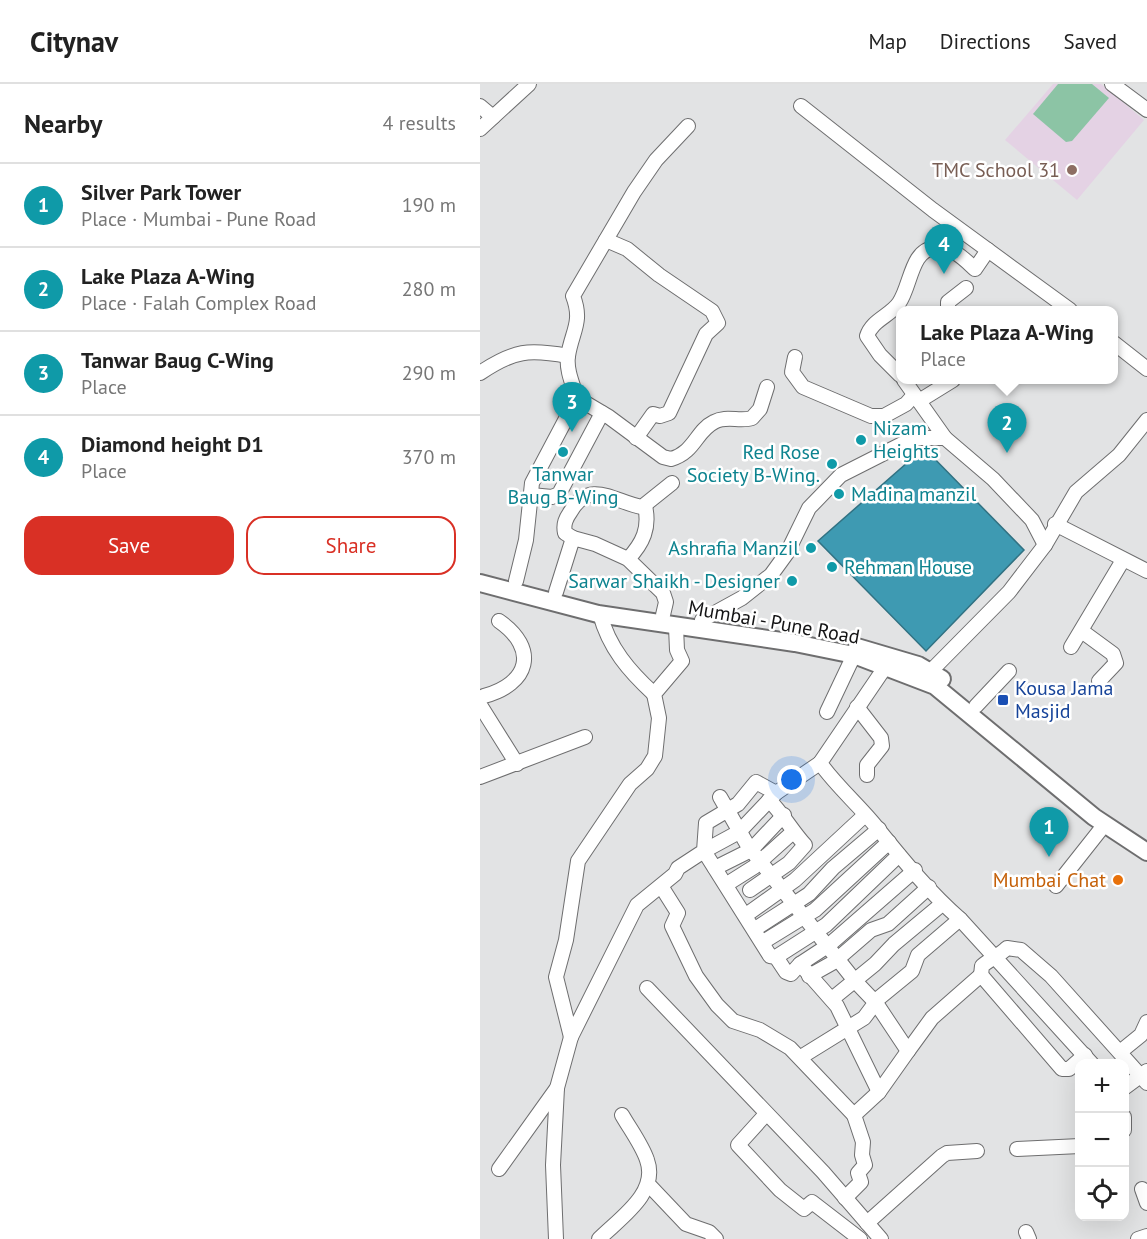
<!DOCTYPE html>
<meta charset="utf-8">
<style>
:root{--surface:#fff;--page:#f6f6f6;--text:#222;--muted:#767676;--line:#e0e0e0;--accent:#d93025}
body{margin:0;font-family:"PT Sans",sans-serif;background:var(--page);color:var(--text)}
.controls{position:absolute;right:18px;bottom:18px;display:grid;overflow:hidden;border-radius:12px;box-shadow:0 6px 24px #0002}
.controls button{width:54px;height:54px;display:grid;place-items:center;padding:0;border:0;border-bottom:2px solid var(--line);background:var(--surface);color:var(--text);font:30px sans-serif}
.you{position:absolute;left:312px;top:696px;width:21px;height:21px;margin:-15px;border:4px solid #fff;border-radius:50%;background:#1a73e8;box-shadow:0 0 0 9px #1a73e833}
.badge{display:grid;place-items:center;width:39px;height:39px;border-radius:50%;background:var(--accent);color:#fff;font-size:20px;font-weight:700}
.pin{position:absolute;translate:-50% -50px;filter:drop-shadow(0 2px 3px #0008)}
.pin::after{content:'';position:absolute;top:32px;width:21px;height:18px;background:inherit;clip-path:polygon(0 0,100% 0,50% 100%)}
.popup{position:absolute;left:416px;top:222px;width:222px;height:78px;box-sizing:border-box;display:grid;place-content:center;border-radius:12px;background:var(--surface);filter:drop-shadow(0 2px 4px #0005);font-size:20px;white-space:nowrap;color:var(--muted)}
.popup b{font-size:22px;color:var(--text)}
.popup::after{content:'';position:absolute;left:50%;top:100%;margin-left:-12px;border:12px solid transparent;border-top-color:var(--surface)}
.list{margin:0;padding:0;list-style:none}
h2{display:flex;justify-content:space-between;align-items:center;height:78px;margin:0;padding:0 24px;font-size:26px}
h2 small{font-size:20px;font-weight:400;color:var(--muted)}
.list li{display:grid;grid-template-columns:39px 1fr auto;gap:18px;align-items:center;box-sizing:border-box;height:84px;padding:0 24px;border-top:2px solid var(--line)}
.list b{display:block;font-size:22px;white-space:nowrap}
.list p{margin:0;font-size:20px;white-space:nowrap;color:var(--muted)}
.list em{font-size:20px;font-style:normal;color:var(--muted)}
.actions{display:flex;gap:12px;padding:18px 24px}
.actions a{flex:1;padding:14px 0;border:2px solid var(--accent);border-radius:18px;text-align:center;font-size:21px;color:var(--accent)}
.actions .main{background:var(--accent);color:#fff}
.icon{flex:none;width:33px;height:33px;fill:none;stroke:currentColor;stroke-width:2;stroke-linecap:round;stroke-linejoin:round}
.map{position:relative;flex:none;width:667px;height:1155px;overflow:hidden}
header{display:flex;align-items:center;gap:36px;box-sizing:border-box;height:84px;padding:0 30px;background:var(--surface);border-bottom:2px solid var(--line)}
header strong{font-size:28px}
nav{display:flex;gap:33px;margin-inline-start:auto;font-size:21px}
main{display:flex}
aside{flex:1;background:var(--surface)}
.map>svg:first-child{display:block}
.education{fill:#e4d2e4}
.green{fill:#8cc4a5}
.water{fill:#3e9ab2;stroke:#317283;stroke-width:1.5}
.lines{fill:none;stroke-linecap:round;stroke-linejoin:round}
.minor-casing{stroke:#6e6e6f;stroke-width:16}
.major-casing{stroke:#6e6e6f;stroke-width:20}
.minor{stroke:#fff;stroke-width:14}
.major{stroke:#fff;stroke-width:16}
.education-dot{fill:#8d6e63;stroke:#fff;stroke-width:2}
.culture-dot{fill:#0f9aa8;stroke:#fff;stroke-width:2}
.transit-dot{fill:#1a4fb4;stroke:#fff;stroke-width:2}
.food-dot{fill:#e8710a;stroke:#fff;stroke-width:2}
.labels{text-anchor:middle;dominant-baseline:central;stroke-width:5;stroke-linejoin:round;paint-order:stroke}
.education-label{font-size:20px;fill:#785e54;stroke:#fff;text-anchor:end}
.culture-label{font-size:20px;fill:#0d838f;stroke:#fff;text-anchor:start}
.street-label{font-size:20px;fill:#141415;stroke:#fff}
.transit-label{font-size:20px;fill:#164399;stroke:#fff;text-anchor:start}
.food-label{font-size:20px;fill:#c56008;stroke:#fff;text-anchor:end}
</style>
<header>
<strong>Citynav</strong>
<nav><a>Map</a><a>Directions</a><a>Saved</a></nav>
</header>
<main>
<aside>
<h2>Nearby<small>4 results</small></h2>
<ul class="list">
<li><span class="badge" style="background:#0f9aa8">1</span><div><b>Silver Park Tower</b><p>Place · Mumbai - Pune Road</p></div><em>190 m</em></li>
<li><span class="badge" style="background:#0f9aa8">2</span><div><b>Lake Plaza A-Wing</b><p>Place · Falah Complex Road</p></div><em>280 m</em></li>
<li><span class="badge" style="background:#0f9aa8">3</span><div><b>Tanwar Baug C-Wing</b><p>Place</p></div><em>290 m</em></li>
<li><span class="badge" style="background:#0f9aa8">4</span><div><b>Diamond height D1</b><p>Place</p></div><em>370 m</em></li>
</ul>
<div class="actions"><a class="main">Save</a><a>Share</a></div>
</aside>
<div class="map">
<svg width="667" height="1155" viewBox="0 0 667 1155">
<rect width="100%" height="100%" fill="#e2e3e4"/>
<!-- education -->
<polygon class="education" points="573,0 621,0 664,36 597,116 525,56"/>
<!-- green -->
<polygon class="green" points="578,0 612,0 629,14 592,57 586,58 553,30"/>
<!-- water -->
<polygon class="water" points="444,364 544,466 446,567 338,457"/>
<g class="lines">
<!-- minor casing -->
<g class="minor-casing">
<g id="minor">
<polyline points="632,0 667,26"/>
<polyline points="0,22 13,33"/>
<polyline points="321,22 453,126 590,226"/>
<polyline points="0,45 49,0"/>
<polyline points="126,156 147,165 179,191 232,227 238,239 226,250 189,329 180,332 173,330 156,354"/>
<polyline points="468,226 468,218 486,204"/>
<polyline points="634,259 667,285"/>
<polyline points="315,273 312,288 323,303 391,332 404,332 426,320 434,311"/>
<path d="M0 289C34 266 49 265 88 272"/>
<path d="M420 291 400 271 387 252C392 236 410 232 419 219 431 202 431 165 455 164 472 162 483 174 495 185L508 166"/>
<polyline points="424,296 465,354"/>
<path d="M97 314 129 333 183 373 191 375C215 368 216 347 234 338 246 331 260 338 272 334L280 325 287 303"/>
<polyline points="439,317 473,296"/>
<polyline points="51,411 72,413 79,410 122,329"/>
<polyline points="575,440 667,487"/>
<path d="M93 454 85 449C83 440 86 434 91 427 110 394 136 419 162 423L192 399"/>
<path d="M148 475C163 459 170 444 165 422"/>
<path d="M36 497 46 456 52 399 97 314C93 301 86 286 88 272 92 247 103 238 93 212L154 108 176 76 208 42"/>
<polyline points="76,508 93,454 115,460 148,475 183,509 186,518 183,531"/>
<path d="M120 530C129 564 149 587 174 610"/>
<polyline points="222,536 262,514 291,491 307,469 329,424 361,391 434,354 465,354 513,395 552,436 565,461"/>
<polyline points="196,543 197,566 202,577 174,610 179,634 175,672 167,685 150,700 98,777 86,856 76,893 91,953 157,821 195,790 198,784 224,767 226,739 258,720 276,698 296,709 340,679"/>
<polyline points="603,548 633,570 636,579 619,597"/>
<polyline points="591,563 643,476"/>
<path d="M410 576 340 679C357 703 380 722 398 745 423 776 450 809 480 835L612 980"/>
<polyline points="445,593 529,508 565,461 596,408 639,371 667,336"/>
<path d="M4 612C49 600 59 565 19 537"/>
<polyline points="0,621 37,680"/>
<polyline points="496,622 529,587"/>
<polyline points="377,623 401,654 402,662 387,681 387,691"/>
<polyline points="347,628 374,571"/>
<polyline points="0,693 105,653"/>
<polyline points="296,709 259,748 224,767 290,872 296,873 306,888 311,890 320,880 357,922 399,1008"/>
<polyline points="235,784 271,766 304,731"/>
<polyline points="247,800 274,783 313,748"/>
<polyline points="181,802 198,829 192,842 216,892 237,921 253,937 280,946 310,964 374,1031 399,1008 428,967 396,919 375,897 268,762 240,713"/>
<polyline points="576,802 625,740"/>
<path d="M270 806 309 779 325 761C312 747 303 730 289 716"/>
<polyline points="266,831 315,796 385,731"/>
<polyline points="275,845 329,810 353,784 399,745"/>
<polyline points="283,858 335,826 409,758"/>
<polyline points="296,873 346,841 419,771"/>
<polyline points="320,880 349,861 435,786"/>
<path d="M501 891 502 882C510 875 519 872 527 864L541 866 571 892 667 999"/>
<polyline points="329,892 354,878 391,846 408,840 449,803"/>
<polyline points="167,904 343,1088 401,1155"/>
<polyline points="352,915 395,880 414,860 462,820"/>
<polyline points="428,967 452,934 501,891 582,985 589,985 605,971"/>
<polyline points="640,968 661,951 667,938"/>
<polyline points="321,973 384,934 399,914 432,887 438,871 480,835"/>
<polyline points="644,1004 667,987"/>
<polyline points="286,1030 258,1061 300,1106 324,1125 332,1118 380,1155"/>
<polyline points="644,1033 644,1046"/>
<polyline points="537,1065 600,1062"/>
<polyline points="19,1085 77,1004 91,953"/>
<polyline points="169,1101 206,1140 229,1148 236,1155"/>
<polyline points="662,1105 667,1119"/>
<polyline points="365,1114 381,1098 378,1089 385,1081 382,1071 383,1058 374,1031"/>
<polyline points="387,1139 462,1072 467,1069 497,1067"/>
<polyline points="546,1148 549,1155"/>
<polyline points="76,1155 73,1081 77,1004"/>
<path d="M119 1155C140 1134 179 1109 167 1076 162 1061 150 1045 142 1031"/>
<polyline points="658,1155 667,1152"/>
</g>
</g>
<!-- major casing -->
<g class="major-casing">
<g id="major">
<polyline points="0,499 118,530 315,559 374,571 455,602 614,733 667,768"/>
<polyline points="377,563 438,581 462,595"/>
</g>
</g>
<!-- minor -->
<use href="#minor" class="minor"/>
<!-- major -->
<use href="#major" class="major"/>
</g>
<!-- markers -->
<circle class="education-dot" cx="592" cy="86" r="6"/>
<g class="culture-dot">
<circle cx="381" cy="356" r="6"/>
<circle cx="83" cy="368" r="6"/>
<circle cx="352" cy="380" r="6"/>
<circle cx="359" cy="410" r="6"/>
<circle cx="331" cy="464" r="6"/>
<circle cx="352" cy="483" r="6"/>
<circle cx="312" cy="497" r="6"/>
</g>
<rect class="transit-dot" x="517" y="610" width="12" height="12" rx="3"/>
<circle class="food-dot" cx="638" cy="796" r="6"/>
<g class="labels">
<!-- education labels -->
<g class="education-label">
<text x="580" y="86">TMC School 31</text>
</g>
<!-- culture labels -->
<g class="culture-label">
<text x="393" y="344">Nizam<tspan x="393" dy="23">Heights</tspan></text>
<text x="340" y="368" text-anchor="end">Red Rose<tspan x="340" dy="23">Society B-Wing.</tspan></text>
<text x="83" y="390" text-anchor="middle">Tanwar<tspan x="83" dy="23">Baug B-Wing</tspan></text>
<text x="371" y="410">Madina manzil</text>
<text x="319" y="464" text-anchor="end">Ashrafia Manzil</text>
<text x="364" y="483">Rehman House</text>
<text x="300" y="497" text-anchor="end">Sarwar Shaikh - Designer</text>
</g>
<!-- street labels -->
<g class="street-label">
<text transform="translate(294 538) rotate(10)">Mumbai - Pune Road</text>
</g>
<!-- transit labels -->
<g class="transit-label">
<text x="535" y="604">Kousa Jama<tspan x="535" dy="23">Masjid</tspan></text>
</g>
<!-- food labels -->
<g class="food-label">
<text x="626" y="796">Mumbai Chat</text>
</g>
</g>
</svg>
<div class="controls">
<button>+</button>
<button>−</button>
<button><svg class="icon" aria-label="locate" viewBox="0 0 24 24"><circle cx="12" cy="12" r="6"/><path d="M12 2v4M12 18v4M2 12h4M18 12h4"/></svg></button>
</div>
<div class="you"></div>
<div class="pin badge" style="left:569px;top:773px;background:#0f9aa8">1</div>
<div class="pin badge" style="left:527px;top:369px;background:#0f9aa8">2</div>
<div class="popup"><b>Lake Plaza A-Wing</b>Place</div>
<div class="pin badge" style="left:92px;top:348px;background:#0f9aa8">3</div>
<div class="pin badge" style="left:464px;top:190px;background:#0f9aa8">4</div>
</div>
</main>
